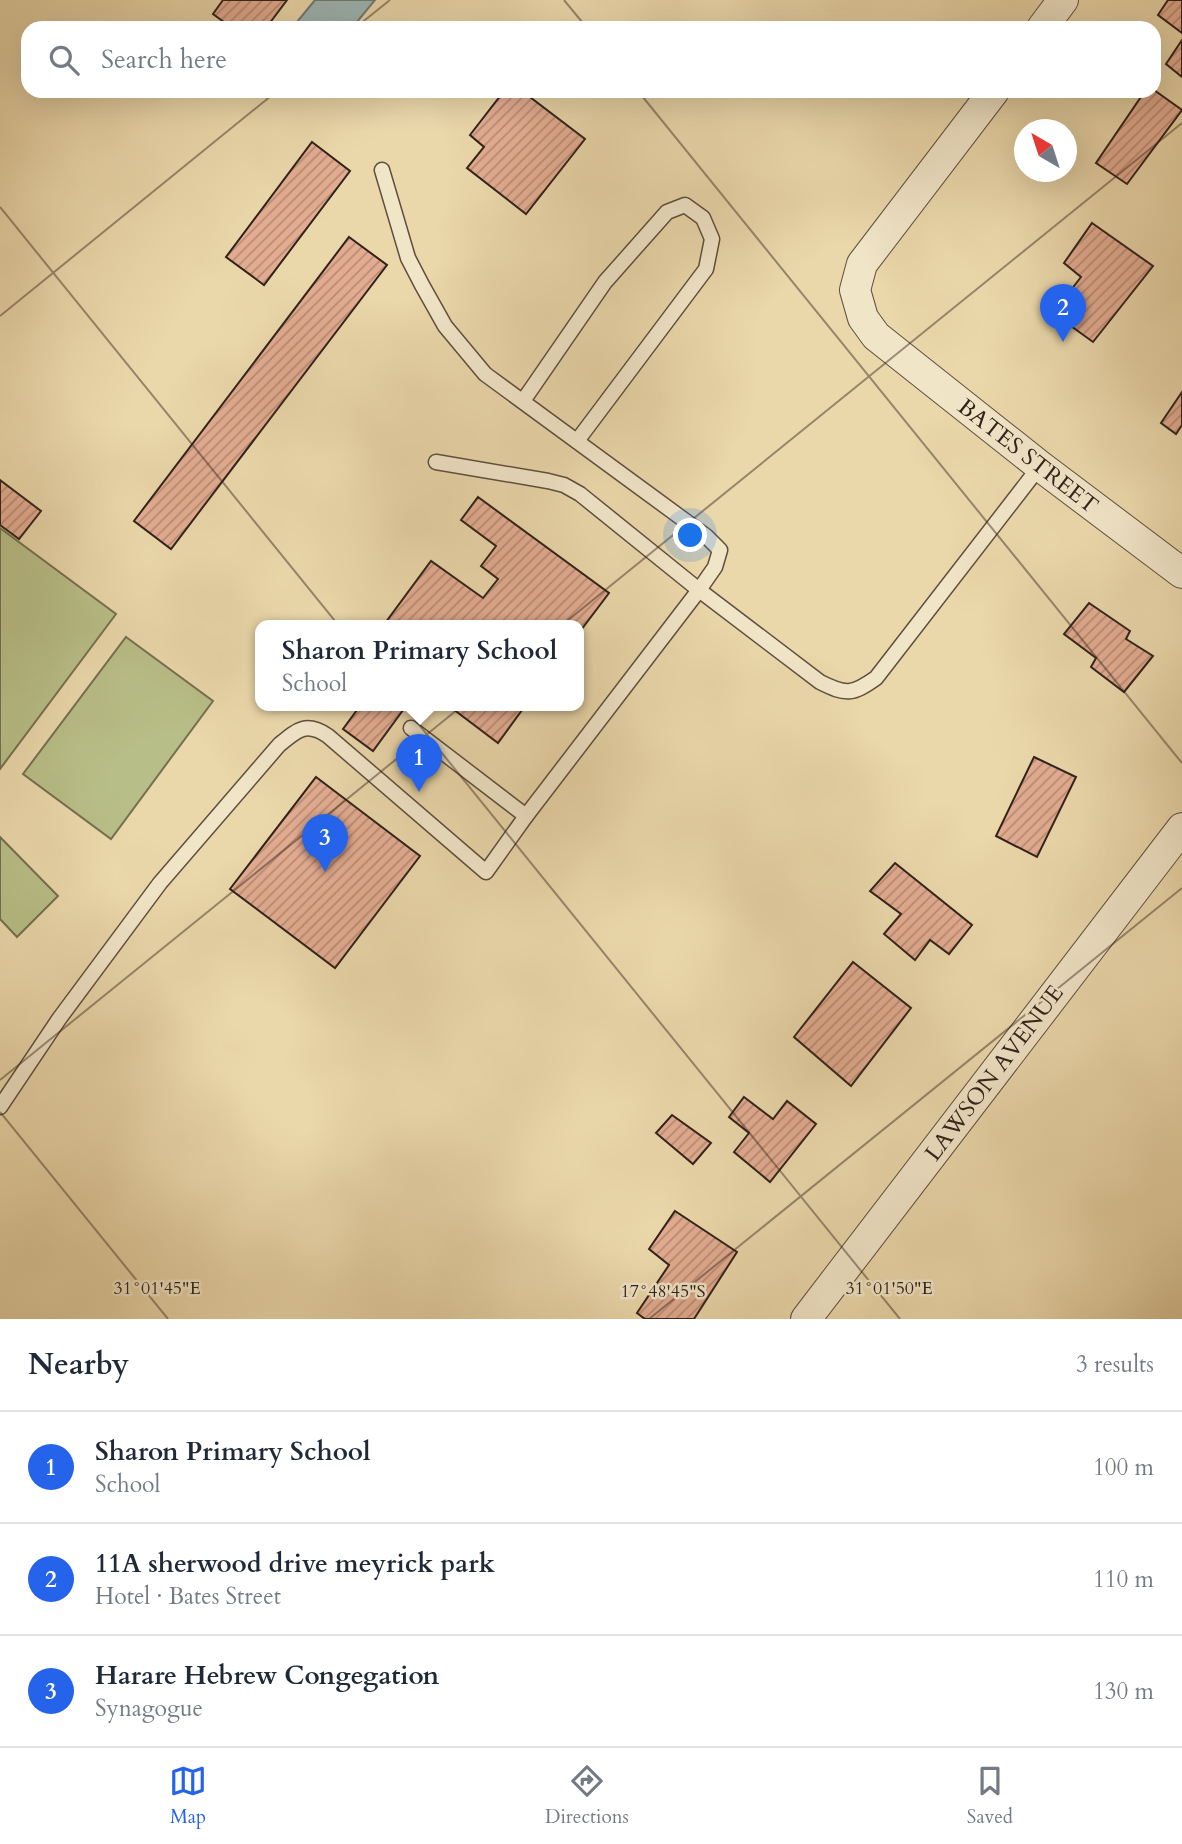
<!DOCTYPE html>
<meta charset="utf-8">
<style>
:root{--surface:#fff;--page:#f2f2f3;--text:#1f2937;--muted:#747a83;--line:#e0e1e3;--accent:#2563eb}
body{margin:0;font-family:Cardo,serif;background:var(--page);color:var(--text)}
.compass{position:absolute;left:1014px;top:119px;width:63px;height:63px;border-radius:50%;background:var(--surface);box-shadow:0 7px 28px #0002;rotate:321deg}
.you{position:absolute;left:691px;top:536px;width:24px;height:24px;margin:-18px;border:5px solid #fff;border-radius:50%;background:#1a73e8;box-shadow:0 0 0 10px #1a73e833}
.badge{display:grid;place-items:center;width:46px;height:46px;border-radius:50%;background:var(--accent);color:#fff;font-size:23px;font-weight:700}
.pin{position:absolute;translate:-50% -58px;filter:drop-shadow(0 2px 4px #0008)}
.pin::after{content:'';position:absolute;top:37px;width:24px;height:21px;background:inherit;clip-path:polygon(0 0,100% 0,50% 100%)}
.popup{position:absolute;left:255px;top:620px;width:329px;height:91px;box-sizing:border-box;display:grid;place-content:center;border-radius:14px;background:var(--surface);filter:drop-shadow(0 2px 5px #0005);font-size:23px;white-space:nowrap;color:var(--muted)}
.popup b{font-size:26px;color:var(--text)}
.popup::after{content:'';position:absolute;left:50%;top:100%;margin-left:-14px;border:14px solid transparent;border-top-color:var(--surface)}
.list{margin:0;padding:0;list-style:none}
h2{display:flex;justify-content:space-between;align-items:center;height:91px;margin:0;padding:0 28px;font-size:30px}
h2 small{font-size:23px;font-weight:400;color:var(--muted)}
.list li{display:grid;grid-template-columns:46px 1fr auto;gap:21px;align-items:center;box-sizing:border-box;height:112px;padding:0 28px;border-top:2px solid var(--line)}
.list b{display:block;font-size:26px;white-space:nowrap}
.list p{margin:0;font-size:23px;white-space:nowrap;color:var(--muted)}
.list em{font-size:23px;font-style:normal;color:var(--muted)}
.icon{flex:none;width:38px;height:38px;fill:none;stroke:currentColor;stroke-width:2;stroke-linecap:round;stroke-linejoin:round}
.map{position:relative;flex:none;width:1182px;height:1319px;overflow:hidden}
.search{position:absolute;background:var(--surface);box-shadow:0 7px 28px #0002;left:21px;right:21px;top:21px;height:77px;display:flex;align-items:center;gap:18px;box-sizing:border-box;padding:0 24px;border-radius:21px;color:var(--muted);font-size:26px}
.sheet{height:427px;background:var(--surface)}
nav{display:flex;justify-content:space-around;align-items:center;box-sizing:border-box;height:98px;border-top:2px solid var(--line);background:var(--surface);font-size:19px;color:var(--muted)}
nav a{display:grid;justify-items:center;gap:4px}
nav .on{color:var(--accent)}
.map>svg:first-child{display:block}
.green{fill:#b8be87;stroke:#747050;stroke-width:2}
.water{fill:#9db7b5;stroke:#717b77;stroke-width:2}
.building{fill:url(#building-hatch);stroke:#30221a;stroke-width:2}
.lines{fill:none;stroke-linecap:round;stroke-linejoin:round}
.service-casing{stroke:#5e4f3e;stroke-width:17}
.minor-casing{stroke:#5e4f3e;stroke-width:32}
.service{stroke:#f1e5c8;stroke-width:14}
.minor{stroke:#f1e5c8;stroke-width:30}
.ticks{fill:none;stroke:#30221a;stroke-width:2;stroke-opacity:0.45}
.labels{text-anchor:middle;dominant-baseline:central;stroke-width:5;stroke-linejoin:round;paint-order:stroke}
.street-label{font-size:23px;fill:#30221a;stroke:#f1e5c8}
.ticks-label{font-size:18px;text-anchor:middle;fill:#30221a;stroke:#f1e5c8;stroke-width:5;stroke-linejoin:round;paint-order:stroke}
</style>
<div class="map">
<svg width="1182" height="1319" viewBox="0 0 1182 1319">
<defs>
<pattern id="building-hatch" width="6" height="6" patternUnits="userSpaceOnUse" patternTransform="scale(1.75)"><rect width="6" height="6" fill="#e3ac91"/><path d="M-1 1l2-2M0 6l6-6M5 7l2-2" fill="none" stroke="#b88c76"/></pattern>
</defs>
<rect width="100%" height="100%" fill="#ead7aa"/>
<filter id="stains"><feTurbulence type="fractalNoise" baseFrequency=".00286" numOctaves="4"/><feColorMatrix values="0 0 0 0 .2 0 0 0 0 .09 0 0 0 0 .02 0 0 0 .5 -.17"/></filter>
<radialGradient id="worn" r=".72"><stop offset=".6" stop-color="#630" stop-opacity="0"/><stop offset="1" stop-color="#630" stop-opacity=".3"/></radialGradient>
<!-- green -->
<g class="green">
<polygon points="0,528 116,614 0,769"/>
<polygon points="126,637 213,701 111,839 23,774"/>
<polygon points="0,837 58,896 17,937 0,919"/>
</g>
<!-- water -->
<polygon class="water" points="315,0 375,0 352,28 292,28"/>
<!-- building -->
<g class="building">
<polygon points="223,0 287,0 266,28 232,28 213,14"/>
<polygon points="1168,0 1182,0 1182,33 1158,15"/>
<polygon points="1182,40 1182,77 1166,64"/>
<polygon points="1154,90 1182,110 1127,184 1096,163 1145,91"/>
<polygon points="504,91 522,91 585,139 526,214 467,168 484,147 470,135"/>
<polygon points="312,142 350,171 264,285 226,257"/>
<polygon points="1092,223 1153,266 1093,342 1053,313 1081,277 1064,263"/>
<polygon points="349,237 387,265 171,549 134,521"/>
<polygon points="1182,392 1182,425 1176,434 1161,423"/>
<polygon points="0,480 41,511 19,539 0,525"/>
<polygon points="478,497 609,593 578,634 578,626 383,626 431,561 483,598 498,579 481,566 496,546 461,520"/>
<polygon points="1089,603 1130,631 1126,639 1153,656 1124,692 1091,667 1096,658 1064,634"/>
<polygon points="360,706 406,706 373,751 343,729"/>
<polygon points="449,706 525,706 498,743"/>
<polygon points="1034,757 1076,777 1037,857 996,836"/>
<polygon points="316,777 420,856 335,968 230,889"/>
<polygon points="895,863 972,925 949,954 930,940 915,960 884,934 901,914 870,891"/>
<polygon points="853,962 911,1008 851,1086 794,1037"/>
<polygon points="744,1097 773,1119 787,1101 816,1124 770,1182 734,1152 749,1133 729,1117"/>
<polygon points="672,1115 711,1143 693,1164 656,1133"/>
<polygon points="675,1211 737,1252 694,1319 645,1319 637,1313 669,1265 649,1249"/>
</g>
<g class="lines">
<!-- service casing -->
<g class="service-casing">
<g id="service">
<polyline points="382,170 408,258 422,285 445,326 485,374 706,536 720,550 715,567 699,590 526,816 411,728"/>
<polyline points="523,401 605,282 667,212 685,205 703,218 712,239 706,269 577,441"/>
<path d="M436 462 548 481 564 485 580 494 699 590 820 682C846 695 852 695 876 678L1040 466"/>
<path d="M0 1107 59 1019 160 883 279 745C297 730 306 721 328 736L486 872 526 816"/>
</g>
</g>
<!-- minor casing -->
<g class="minor-casing">
<g id="minor">
<polyline points="1042,28 1063,0"/>
<polyline points="994,91 862,264 855,290 863,318 876,336 1040,466 1182,573"/>
<polyline points="806,1319 1182,828"/>
</g>
</g>
<!-- service -->
<use href="#service" class="service"/>
<!-- minor -->
<use href="#minor" class="minor"/>
</g>
<!-- ticks -->
<path class="ticks" d="M564 0 587 28M355 28 390 0M638 91 1182 763M0 207 900 1319M0 316 277 91M0 1080 1182 123M0 1112 168 1319M649 1319 1182 888"/>
<g class="labels">
<!-- street labels -->
<g class="street-label">
<text transform="translate(1028 456) rotate(38)">BATES STREET</text>
<text transform="translate(994 1073) rotate(-53)">LAWSON AVENUE</text>
</g>
</g>
<g class="ticks-label">
<text x="157" y="1294">31°01'45"E</text>
<text x="889" y="1294">31°01'50"E</text>
<text x="663" y="1297">17°48'45"S</text>
</g>
<rect width="100%" height="100%" filter="url(#stains)"/>
<rect width="100%" height="100%" fill="url(#worn)"/>
</svg>
<svg class="compass" viewBox="-18 -18 36 36"><path d="M0-13l5 13h-10z" fill="#e53935"/><path d="M0 13l5-13h-10z" fill="#747a83"/></svg>
<div class="you"></div>
<div class="pin badge" style="left:419px;top:792px">1</div>
<div class="popup"><b>Sharon Primary School</b>School</div>
<div class="pin badge" style="left:1063px;top:342px">2</div>
<div class="pin badge" style="left:325px;top:872px">3</div>
<div class="search"><svg class="icon" aria-label="search" viewBox="0 0 24 24"><circle cx="10" cy="10" r="6"/><path d="M15 15l6 6"/></svg>Search here</div>
</div>
<section class="sheet">
<h2>Nearby<small>3 results</small></h2>
<ul class="list">
<li><span class="badge">1</span><div><b>Sharon Primary School</b><p>School</p></div><em>100 m</em></li>
<li><span class="badge">2</span><div><b>11A sherwood drive meyrick park</b><p>Hotel · Bates Street</p></div><em>110 m</em></li>
<li><span class="badge">3</span><div><b>Harare Hebrew Congegation</b><p>Synagogue</p></div><em>130 m</em></li>
</ul>
</section>
<nav>
<a class="on"><svg class="icon" aria-label="map" viewBox="0 0 24 24"><path d="M3 6l6-2 6 2 6-2v14l-6 2-6-2-6 2zM9 4v14M15 6v14"/></svg>Map</a>
<a><svg class="icon" aria-label="directions" viewBox="0 0 24 24"><path d="M12 3l9 9-9 9-9-9zM9 14v-3h6M13 9l2 2-2 2"/></svg>Directions</a>
<a><svg class="icon" aria-label="saved" viewBox="0 0 24 24"><path d="M7 4h10v16l-5-4-5 4z"/></svg>Saved</a>
</nav>
